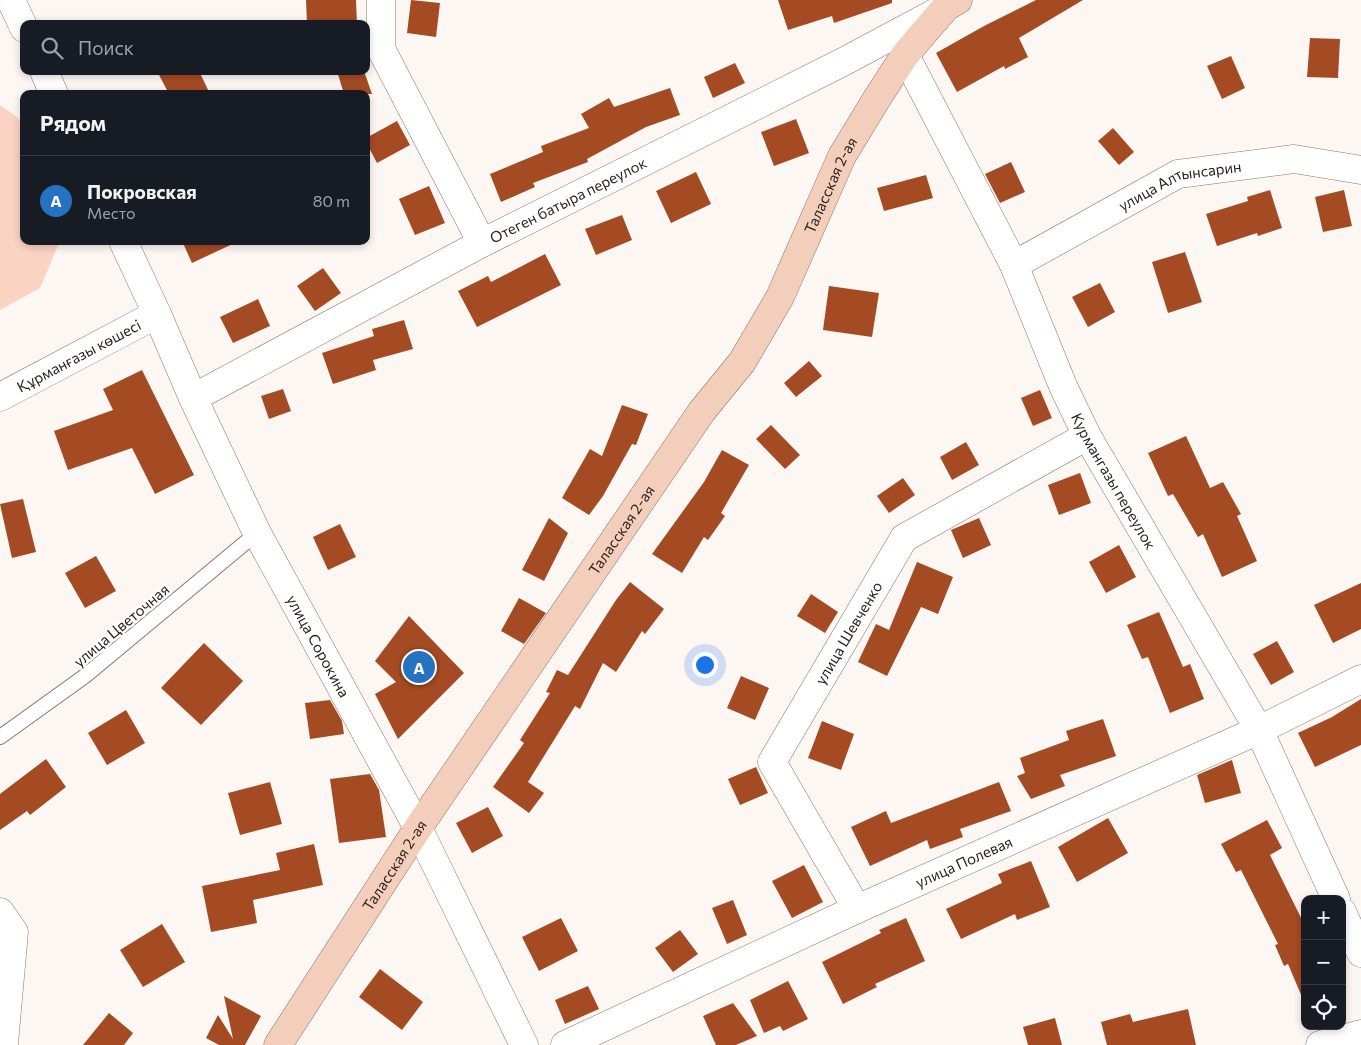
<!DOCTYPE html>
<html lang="ru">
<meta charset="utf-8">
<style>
:root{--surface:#171b24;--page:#20242c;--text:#f1f3f6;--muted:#9ea1a6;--line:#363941;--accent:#2572c1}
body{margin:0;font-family:Commissioner,sans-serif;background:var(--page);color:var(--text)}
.controls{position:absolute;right:15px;bottom:15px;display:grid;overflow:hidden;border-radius:10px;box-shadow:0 2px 8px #0003}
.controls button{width:45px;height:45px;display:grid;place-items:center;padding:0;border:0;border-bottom:1px solid var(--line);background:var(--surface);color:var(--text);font:25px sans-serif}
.you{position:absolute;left:704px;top:664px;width:18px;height:18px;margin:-12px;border:4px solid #fff;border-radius:50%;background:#1a73e8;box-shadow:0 0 0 8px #1a73e833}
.badge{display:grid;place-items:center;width:32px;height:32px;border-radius:50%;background:var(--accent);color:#fff;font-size:16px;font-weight:700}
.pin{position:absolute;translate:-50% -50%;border:2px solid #fff;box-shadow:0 1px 5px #0006}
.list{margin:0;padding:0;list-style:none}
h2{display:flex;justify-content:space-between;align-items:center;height:65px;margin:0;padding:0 20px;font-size:21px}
h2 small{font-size:16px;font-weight:400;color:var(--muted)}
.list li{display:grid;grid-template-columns:32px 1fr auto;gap:15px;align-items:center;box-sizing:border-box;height:90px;padding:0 20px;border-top:1px solid var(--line)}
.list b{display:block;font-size:19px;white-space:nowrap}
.list p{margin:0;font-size:16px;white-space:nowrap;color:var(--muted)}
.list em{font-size:16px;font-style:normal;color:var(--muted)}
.icon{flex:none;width:28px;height:28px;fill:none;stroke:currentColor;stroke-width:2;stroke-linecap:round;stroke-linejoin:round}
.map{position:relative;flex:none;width:1361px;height:1045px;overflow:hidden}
.search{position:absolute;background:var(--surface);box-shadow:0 2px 8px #0003;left:20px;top:20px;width:350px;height:55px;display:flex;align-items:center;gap:12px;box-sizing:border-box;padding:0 18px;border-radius:10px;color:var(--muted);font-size:19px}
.panel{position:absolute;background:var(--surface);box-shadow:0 2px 8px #0003;left:20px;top:90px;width:350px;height:155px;border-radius:10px}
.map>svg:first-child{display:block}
.green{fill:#fad3c3}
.building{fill:#a44b23}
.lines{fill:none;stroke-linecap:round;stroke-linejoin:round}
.lane-casing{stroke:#907368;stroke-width:16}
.street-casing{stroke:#907368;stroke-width:29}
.secondary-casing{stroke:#907368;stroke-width:29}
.lane{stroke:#fff;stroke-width:14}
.street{stroke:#fff;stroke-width:28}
.secondary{stroke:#f3cebb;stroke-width:28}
.labels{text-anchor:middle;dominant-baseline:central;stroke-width:5;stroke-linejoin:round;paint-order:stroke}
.street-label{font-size:15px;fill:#2e221e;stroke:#fff}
</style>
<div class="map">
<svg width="1361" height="1045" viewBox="0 0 1361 1045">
<rect width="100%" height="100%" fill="#fdf7f4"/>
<!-- green -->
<polygon class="green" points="0,105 17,117 24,129 24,241 60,241 40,288 0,310"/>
<!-- building -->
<g class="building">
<polygon points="306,0 356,0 357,24 307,24"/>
<polygon points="411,0 440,3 436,37 407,33"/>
<polygon points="778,0 892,0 892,3 834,23 832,16 788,30"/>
<polygon points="1036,0 1083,0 1019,38 1028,57 1005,69 1004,66 957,92 936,53 984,26"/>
<polygon points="1310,38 1340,39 1338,78 1307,77"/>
<polygon points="1231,56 1245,88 1222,99 1207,66"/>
<polygon points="735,63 745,83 713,98 704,77"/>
<polygon points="157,71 199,71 210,94 169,94"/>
<polygon points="337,71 364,71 372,94 344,94"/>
<polygon points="670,88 680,115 646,127 587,159 588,162 533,183 535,187 501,202 490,174 543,152 541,146 589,128 581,114 609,98 614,107"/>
<polygon points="796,119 809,153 774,166 761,132"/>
<polygon points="397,121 410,145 377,163 366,142 366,138"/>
<polygon points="1113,128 1134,152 1119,165 1098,141"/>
<polygon points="1011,162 1025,192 1000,203 985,174"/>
<polygon points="696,172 711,204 671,223 656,191"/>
<polygon points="926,175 933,198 884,211 877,188"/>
<polygon points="429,186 445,223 415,235 399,199"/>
<polygon points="1270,190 1282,228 1258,236 1257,233 1217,246 1206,214 1248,201 1247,197"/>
<polygon points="1344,190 1352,226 1323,232 1315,197"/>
<polygon points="622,215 632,240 596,255 585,229"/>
<polygon points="182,241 239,241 192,263"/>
<polygon points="1185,252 1202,302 1168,313 1152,262"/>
<polygon points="545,254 561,285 477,327 458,291 488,276 491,282"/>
<polygon points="323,268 341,293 315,311 297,286"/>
<polygon points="1100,283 1115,312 1088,327 1072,297"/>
<polygon points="829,286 879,293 872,337 823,330"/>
<polygon points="258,299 270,326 233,343 220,317"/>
<polygon points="404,320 413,349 373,360 376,370 333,384 322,353 374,336 372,329"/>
<polygon points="809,361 822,376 796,397 784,383"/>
<polygon points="142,370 194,475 155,494 132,448 68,470 54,431 113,410 103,389"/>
<polygon points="283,389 291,411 269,419 261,396"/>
<polygon points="1040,390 1052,418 1033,426 1021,398"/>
<polygon points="622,405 648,414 636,445 632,444 603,496 589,515 562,498 590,449 602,456"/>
<polygon points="771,425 800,455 785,469 756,439"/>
<polygon points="1186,436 1210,488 1223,482 1241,514 1237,516 1257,561 1222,577 1203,534 1198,537 1173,494 1168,496 1148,453"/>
<polygon points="966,442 979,465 952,480 940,457"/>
<polygon points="722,450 749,465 721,513 725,516 708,540 704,537 682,573 652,554 704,482"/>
<polygon points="1080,473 1091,503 1059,515 1048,485"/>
<polygon points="903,478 915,495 889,513 877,496"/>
<polygon points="23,499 36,552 12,558 0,504"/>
<polygon points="549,518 568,533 544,581 522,570"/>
<polygon points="979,518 991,545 963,558 951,530"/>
<polygon points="340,524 356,557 328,570 313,537"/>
<polygon points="1119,545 1136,577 1106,593 1089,562"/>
<polygon points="96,556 116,591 85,608 65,573"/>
<polygon points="917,562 953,577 938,614 921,607 887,676 858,662 876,624 889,630"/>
<polygon points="630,582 664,609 645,634 642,631 616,672 603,663 580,709 575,706 528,782 544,793 529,813 493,787 524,743 520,740 550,693 546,692 557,670 568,675 616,600"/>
<polygon points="1361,583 1361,629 1333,643 1314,605"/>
<polygon points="811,594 838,612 825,633 797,616"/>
<polygon points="519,598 546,613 524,644 501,631"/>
<polygon points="1159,612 1183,667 1190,664 1204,699 1170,713 1148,657 1142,659 1127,625"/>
<polygon points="409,616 464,673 398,739 375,694 396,682 375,661"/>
<polygon points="1277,641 1294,672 1271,685 1253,654"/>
<polygon points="204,643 243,681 201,725 161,688"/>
<polygon points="741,676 769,688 755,720 727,708"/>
<polygon points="1361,699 1361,745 1315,767 1298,733 1332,717"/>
<polygon points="330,700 342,721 344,734 310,739 305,703"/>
<polygon points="126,710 145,743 107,765 88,733"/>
<polygon points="1103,719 1116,756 1060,775 1065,786 1031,799 1017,776 1025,773 1020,758 1069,740 1066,731"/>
<polygon points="822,721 854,734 841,770 808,758"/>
<polygon points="46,759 66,787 30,815 27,811 0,830 0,794"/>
<polygon points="1232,760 1241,793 1205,803 1197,775"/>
<polygon points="756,767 768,793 740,805 728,779"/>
<polygon points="370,774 379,790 386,837 339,843 330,779"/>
<polygon points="270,782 282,824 240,835 228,793"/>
<polygon points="999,782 1011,811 960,829 963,837 930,849 927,840 870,866 851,827 886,811 891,823"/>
<polygon points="488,807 503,836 472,853 456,823"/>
<polygon points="1108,818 1128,853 1077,882 1058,847"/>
<polygon points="1267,820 1282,848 1270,855 1305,926 1305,1004 1288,964 1284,966 1275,945 1278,944 1241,870 1236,872 1221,844"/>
<polygon points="314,844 323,885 253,900 257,923 211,932 202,886 280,870 276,853"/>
<polygon points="1031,861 1050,907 1017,920 1015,914 961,939 946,909 1002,883 998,874"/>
<polygon points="804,865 823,902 792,918 772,881"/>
<polygon points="733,900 747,935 727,944 712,908"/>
<polygon points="561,918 578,951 539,971 522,937"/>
<polygon points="906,918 925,961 875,984 877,987 843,1004 822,962 881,933 879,930"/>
<polygon points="162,924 185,962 143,987 120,950"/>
<polygon points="680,930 698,954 673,972 655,948"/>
<polygon points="380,969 423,1002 402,1030 359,997"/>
<polygon points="788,981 808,1019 783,1031 780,1026 764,1033 750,1000"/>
<polygon points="588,986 599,1009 565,1024 555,1000"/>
<polygon points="224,996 261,1016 245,1045 219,1045 206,1038 218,1015 233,1039"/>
<polygon points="733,1003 757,1036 736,1045 716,1045 703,1016"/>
<polygon points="1188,1009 1196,1045 1107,1045 1101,1022 1130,1014 1133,1022"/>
<polygon points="109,1013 133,1033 124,1045 83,1045"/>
<polygon points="1055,1018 1062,1045 1028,1045 1023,1027"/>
</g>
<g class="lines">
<!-- lane casing -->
<g class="lane-casing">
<polyline id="lane" points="0,737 85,676 257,533"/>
</g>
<!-- street casing -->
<g class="street-casing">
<g id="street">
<polyline points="11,0 24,28"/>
<polyline points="381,0 381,49 482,243"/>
<path id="s1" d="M905 55 1014 265 1063 386 1087 436 1259 730 1336 899"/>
<polyline points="44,71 54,94"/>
<path id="s2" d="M123 241 157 314 193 398 257 533 418 828 524 1045"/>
<path id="s3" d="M1014 265 1178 174 1294 159 1361 170"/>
<path id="s4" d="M0 397 157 314"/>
<path id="s5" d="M193 398 482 243 843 62 944 8"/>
<path id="s6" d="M857 909 772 762 904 538 1087 436"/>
<polyline points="0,912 14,932 4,1043 2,1045"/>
<polyline points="1342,912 1361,953"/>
<path id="s7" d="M565 1045 857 909 1259 730 1361 679"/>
<polyline points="1320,1045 1361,1034"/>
</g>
</g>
<!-- secondary casing -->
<g class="secondary-casing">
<g id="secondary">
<path id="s8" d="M278 1045 418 828 702 411 742 362 780 297 842 156 876 100 905 55 921 36 946 7 958 0"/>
</g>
</g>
<!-- lane -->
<use href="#lane" class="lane"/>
<!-- street -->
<use href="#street" class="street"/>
<!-- secondary -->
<use href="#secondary" class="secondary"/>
</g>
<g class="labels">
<!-- street labels -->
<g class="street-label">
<text stroke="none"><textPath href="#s8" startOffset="1024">Таласская 2-ая</textPath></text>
<text stroke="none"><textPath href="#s3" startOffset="186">улица Алтынсарин</textPath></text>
<text stroke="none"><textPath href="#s5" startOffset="424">Отеген батыра переулок</textPath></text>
<text stroke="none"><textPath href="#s4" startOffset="89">Құрманғазы көшесі</textPath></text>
<text stroke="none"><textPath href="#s1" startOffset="475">Курмангазы переулок</textPath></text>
<text stroke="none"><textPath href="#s8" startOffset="619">Таласская 2-ая</textPath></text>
<text transform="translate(121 625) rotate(-40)">улица Цветочная</text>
<text stroke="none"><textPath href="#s6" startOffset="320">улица Шевченко</textPath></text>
<text stroke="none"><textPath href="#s2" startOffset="450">улица Сорокина</textPath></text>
<text stroke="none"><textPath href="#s7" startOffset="439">улица Полевая</textPath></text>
<text stroke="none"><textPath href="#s8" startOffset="214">Таласская 2-ая</textPath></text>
</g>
</g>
</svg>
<div class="controls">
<button>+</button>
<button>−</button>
<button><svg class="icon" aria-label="locate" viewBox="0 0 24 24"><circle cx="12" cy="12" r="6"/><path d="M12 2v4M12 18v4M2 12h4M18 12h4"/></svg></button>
</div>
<div class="you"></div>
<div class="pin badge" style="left:419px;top:667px">A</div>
<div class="search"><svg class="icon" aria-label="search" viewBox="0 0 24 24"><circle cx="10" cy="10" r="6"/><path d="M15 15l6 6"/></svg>Поиск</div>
<section class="panel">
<h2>Рядом<small></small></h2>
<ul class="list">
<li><span class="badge">A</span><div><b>Покровская</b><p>Место</p></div><em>80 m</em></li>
</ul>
</section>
</div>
